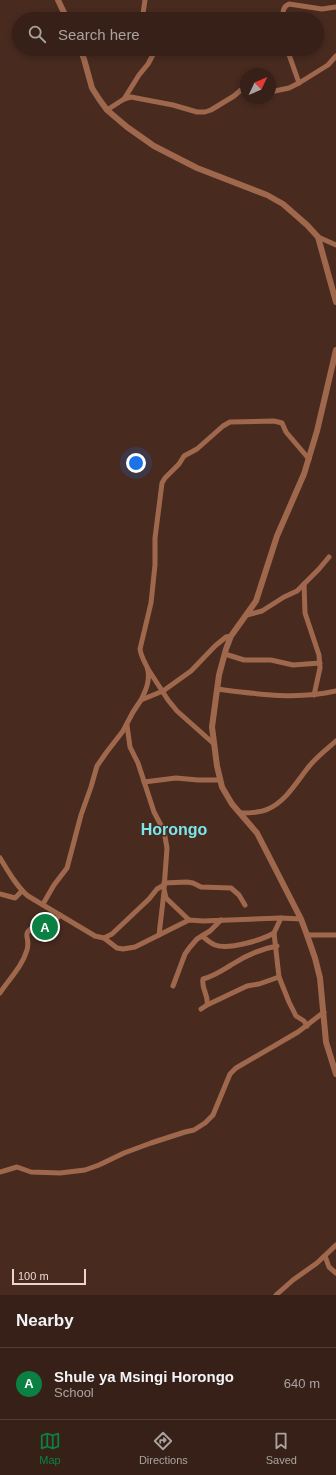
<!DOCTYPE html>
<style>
:root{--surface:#362017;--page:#412d24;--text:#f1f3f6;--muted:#aaa3a1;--line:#503e36;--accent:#0b8043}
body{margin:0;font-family:Arial,sans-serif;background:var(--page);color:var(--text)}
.compass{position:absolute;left:240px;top:68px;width:36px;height:36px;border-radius:50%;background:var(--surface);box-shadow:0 2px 6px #0003;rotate:46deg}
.scale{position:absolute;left:12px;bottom:10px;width:74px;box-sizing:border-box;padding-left:4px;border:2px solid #ead6ce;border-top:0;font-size:11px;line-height:14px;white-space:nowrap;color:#ead6ce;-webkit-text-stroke:3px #482a1f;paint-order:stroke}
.you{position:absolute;left:136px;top:463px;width:14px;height:14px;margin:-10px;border:3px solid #fff;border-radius:50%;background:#1a73e8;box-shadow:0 0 0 6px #1a73e833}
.badge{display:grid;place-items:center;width:26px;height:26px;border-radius:50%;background:var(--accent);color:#fff;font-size:13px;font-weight:700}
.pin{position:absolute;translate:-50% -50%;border:2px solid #fff;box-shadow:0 1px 4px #0006}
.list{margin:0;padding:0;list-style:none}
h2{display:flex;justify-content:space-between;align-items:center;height:52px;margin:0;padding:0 16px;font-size:17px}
h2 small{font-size:13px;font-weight:400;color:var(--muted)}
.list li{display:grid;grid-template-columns:26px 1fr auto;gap:12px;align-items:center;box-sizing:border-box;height:72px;padding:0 16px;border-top:1px solid var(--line)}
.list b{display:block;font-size:15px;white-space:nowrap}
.list p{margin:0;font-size:13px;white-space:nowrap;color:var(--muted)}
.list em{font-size:13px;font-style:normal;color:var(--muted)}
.icon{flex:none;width:22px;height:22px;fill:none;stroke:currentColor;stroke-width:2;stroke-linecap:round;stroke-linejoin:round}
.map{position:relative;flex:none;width:336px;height:1295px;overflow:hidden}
.search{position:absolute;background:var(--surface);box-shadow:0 2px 6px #0003;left:12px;right:12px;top:12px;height:44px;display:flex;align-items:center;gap:10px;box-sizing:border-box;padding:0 14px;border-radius:22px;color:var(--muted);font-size:15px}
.sheet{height:124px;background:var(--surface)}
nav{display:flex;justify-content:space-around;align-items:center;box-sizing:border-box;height:56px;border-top:1px solid var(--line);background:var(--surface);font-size:11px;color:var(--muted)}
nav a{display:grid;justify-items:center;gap:2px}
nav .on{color:var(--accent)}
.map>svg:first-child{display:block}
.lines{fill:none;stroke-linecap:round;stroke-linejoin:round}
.minor{stroke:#9f684d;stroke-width:5}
.tertiary{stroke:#9f684d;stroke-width:6}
.labels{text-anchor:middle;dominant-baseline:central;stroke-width:3;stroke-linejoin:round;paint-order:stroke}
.quarter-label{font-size:16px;font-weight:bold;fill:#7ae6eb;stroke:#482a1f}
</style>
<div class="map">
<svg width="336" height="1295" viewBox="0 0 336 1295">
<rect width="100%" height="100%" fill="#482a1f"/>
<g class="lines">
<!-- minor -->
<g class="minor">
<polyline points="145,0 143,14 146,19"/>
<path d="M283 19C283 13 282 7 289 4L322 9 336 7"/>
<polyline points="287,49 299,83"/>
<polyline points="270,92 289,88 299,83 328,65 336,56"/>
<polyline points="124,99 139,75 148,64 156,49"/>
<polyline points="107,110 124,99 131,97 173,105 197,112 205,112 211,110 234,96 241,90 246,90"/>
<polyline points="318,237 336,245"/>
<polyline points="304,584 305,613 319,655 320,668 314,695"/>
<polyline points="247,615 262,611 284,597 297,591 319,569 329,557"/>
<polyline points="225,654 244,660 271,660 293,665 320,663"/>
<polyline points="148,669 168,700 177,711 213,743"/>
<path d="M217 689C256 694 297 700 336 691"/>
<path d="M141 700C146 690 151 679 147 667 144 661 141 656 140 649L151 603 155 565V538L162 483 165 478 179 464 184 456 197 449 223 426 230 422 274 421 282 423 286 432 309 459"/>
<polyline points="127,725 130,747 138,763 154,812 164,831 167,848 164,889 166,898 189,920"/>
<polyline points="144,782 176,778 198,780 220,780"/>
<path d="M241 813C250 813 260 813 268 809 285 802 296 783 307 769 315 758 326 750 336 741"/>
<path d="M0 858C8 871 16 886 28 896L95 936 104 938 117 948 123 949 135 947 189 920 203 921 281 918 301 919"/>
<polyline points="164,883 187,882 193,883 201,887 231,888 239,895 245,905"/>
<polyline points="0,894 15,898 22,891"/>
<polyline points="43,904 54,885 67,868 81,815 91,787 97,766 106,753 123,731 133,712 141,700 163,691 191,671 215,646 226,637 231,636"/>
<polyline points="281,918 274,933 279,977 289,1002 296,1016 304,1021 307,1026"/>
<polyline points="159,935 164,892"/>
<polyline points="307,935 336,935"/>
<path d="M202 936C206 939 210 943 215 945 229 950 262 940 274 933"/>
<polyline points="104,938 112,934 149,899 157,889 164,885"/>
<polyline points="173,986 185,954 190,947 197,939 210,931 221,920"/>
<path d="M0 993C9 979 22 967 27 950 31 936 20 935 35 926L41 930H46L60 915"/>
<polyline points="207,1005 247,986 259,984 279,977"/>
<path d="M201 1009 207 1005C209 995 201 989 203 979 214 976 221 971 231 965 245 956 260 949 277 946"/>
<polyline points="0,1172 17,1167 31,1172 60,1173 85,1170 99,1165 124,1153 151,1143 185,1132 194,1130 205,1123 213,1115 230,1074 236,1068 298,1032 324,1012"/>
<polyline points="325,1256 329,1267 336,1273"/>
<polyline points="276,1295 293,1280 317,1263 336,1245"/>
</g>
<!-- tertiary -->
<g class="tertiary">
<polyline points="58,0 67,19"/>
<polyline points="80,49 84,59 92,88 99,99 107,110 127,127 154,146 197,168 267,195 283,204 307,225 318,237 336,302"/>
<polyline points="336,350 317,431 304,474 277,536 256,601 231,636 226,649 219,675 212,727 217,766 222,787 232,804 257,833 301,919 307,935 315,958 320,978 326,1042 336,1074"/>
</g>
</g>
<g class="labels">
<!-- quarter labels -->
<g class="quarter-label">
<text x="174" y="829">Horongo</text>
</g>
</g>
</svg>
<svg class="compass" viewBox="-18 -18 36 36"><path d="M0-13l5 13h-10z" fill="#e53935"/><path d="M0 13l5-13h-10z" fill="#aaa3a1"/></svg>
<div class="scale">100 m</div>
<div class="you"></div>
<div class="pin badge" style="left:45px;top:927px">A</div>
<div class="search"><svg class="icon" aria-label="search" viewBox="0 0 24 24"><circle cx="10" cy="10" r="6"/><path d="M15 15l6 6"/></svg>Search here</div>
</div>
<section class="sheet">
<h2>Nearby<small></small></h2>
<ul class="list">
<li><span class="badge">A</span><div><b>Shule ya Msingi Horongo</b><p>School</p></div><em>640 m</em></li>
</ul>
</section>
<nav>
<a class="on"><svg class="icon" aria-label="map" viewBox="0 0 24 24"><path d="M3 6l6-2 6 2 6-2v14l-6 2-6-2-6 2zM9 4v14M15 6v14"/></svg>Map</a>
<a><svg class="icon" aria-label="directions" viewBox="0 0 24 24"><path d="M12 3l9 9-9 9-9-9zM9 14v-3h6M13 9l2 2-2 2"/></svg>Directions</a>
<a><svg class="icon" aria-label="saved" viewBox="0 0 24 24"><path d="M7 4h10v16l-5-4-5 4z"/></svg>Saved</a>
</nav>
